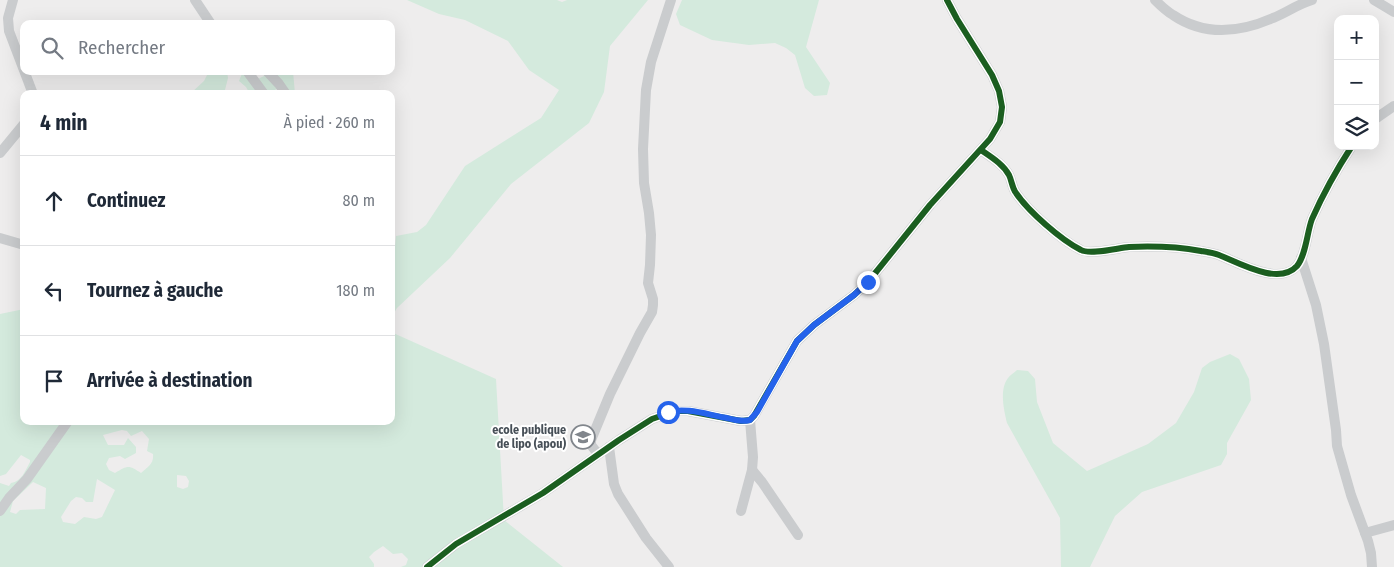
<!DOCTYPE html>
<html lang="fr">
<meta charset="utf-8">
<style>
:root{--surface:#fff;--page:#f2f2f3;--text:#1f2937;--muted:#747a83;--line:#e0e1e3}
body{margin:0;font-family:"Fira Sans Condensed",sans-serif;background:var(--page);color:var(--text)}
.controls{position:absolute;right:15px;top:15px;display:grid;overflow:hidden;border-radius:10px;box-shadow:0 5px 20px #0002}
.controls button{width:45px;height:45px;display:grid;place-items:center;padding:0;border:0;border-bottom:1px solid var(--line);background:var(--surface);color:var(--text);font:25px sans-serif}
.stop{position:absolute;width:15px;height:15px;margin:-11px;border:4px solid #2563eb;border-radius:50%;background:#fff}
.stop.end{background:#2563eb;border-color:#fff;box-shadow:0 1px 5px #0008}
.list{margin:0;padding:0;list-style:none}
h2{display:flex;justify-content:space-between;align-items:center;height:65px;margin:0;padding:0 20px;font-size:21px}
h2 small{font-size:16px;font-weight:400;color:var(--muted)}
.list li{display:grid;grid-template-columns:32px 1fr auto;gap:15px;align-items:center;box-sizing:border-box;height:90px;padding:0 20px;border-top:1px solid var(--line)}
.list b{display:block;font-size:19px;white-space:nowrap}
.list em{font-size:16px;font-style:normal;color:var(--muted)}
.icon{flex:none;width:28px;height:28px;fill:none;stroke:currentColor;stroke-width:2;stroke-linecap:round;stroke-linejoin:round}
.map{position:relative;flex:none;width:1394px;height:567px;overflow:hidden}
.search{position:absolute;background:var(--surface);box-shadow:0 5px 20px #0002;left:20px;top:20px;width:375px;height:55px;display:flex;align-items:center;gap:12px;box-sizing:border-box;padding:0 18px;border-radius:10px;color:var(--muted);font-size:19px}
.panel{position:absolute;background:var(--surface);box-shadow:0 5px 20px #0002;left:20px;top:90px;width:375px;height:335px;border-radius:10px}
.map>svg:first-child{display:block}
.green{fill:#d4eadd;fill-rule:evenodd}
.lines{fill:none;stroke-linecap:round;stroke-linejoin:round}
.minor{stroke:#caccce;stroke-width:10}
.cycleway-casing{stroke:#fff;stroke-width:9}
.cycleway{stroke:#1b5e20;stroke-width:6}
.route{stroke:#2563eb;stroke-width:6}
.labels{text-anchor:middle;dominant-baseline:central;stroke-width:4;stroke-linejoin:round;paint-order:stroke}
.poi-label{font-size:12px;font-weight:bold;fill:#474f57;stroke:#fff;text-anchor:end}
</style>
<div class="map">
<svg width="1394" height="567" viewBox="0 0 1394 567">
<rect width="100%" height="100%" fill="#eeeded"/>
<!-- green -->
<g class="green">
<polygon points="407,0 557,0 562,2 567,0 648,0 610,46 604,92 589,123 511,184 450,258 397,308 391,318 391,250 395,247 396,236 417,232 426,225 465,166 541,118 559,90 529,70 508,41 465,20 439,14"/>
<polygon points="682,0 819,0 806,47 830,83 827,95 814,96 805,88 795,55 786,48 775,43 749,45 712,40 680,25 676,14"/>
<polygon points="209,71 227,71 228,78 225,90 227,94 190,94 204,81"/>
<polygon points="243,71 254,81 264,76 262,71 293,71 295,94 279,94 277,89 270,92 271,94 250,94 246,87 239,81"/>
<path d="M24 309V421H391V332L496 379 504 520 563 567H401L406 565 408 559 402 553 393 554 383 546 374 552 369 557 374 564V567H0V483L9 486 11 483C22 481 25 471 30 462V460L21 455 6 474 0 476V314ZM122 430 127 431 131 436 142 431 149 439 147 451 153 454C154 464 148 467 141 473 129 465 128 465 115 473L109 470 106 464 109 458 120 456 125 459 136 453V447L128 438 124 445H108L103 435ZM177 475 186 476 189 481 188 487 183 489 177 487ZM97 479 115 490 102 517 96 519 84 517 75 524 63 522 61 517 71 501 76 497 82 498 86 502H93ZM33 482 46 488 45 509 20 510 16 514 10 512 13 501Z"/>
<path d="M1230 354 1239 359 1249 379 1251 400 1227 443V454L1221 465 1142 492 1115 516 1090 567H1061L1060 518 1007 423C1004 410 999 390 1008 378 1010 375 1015 372 1017 370L1028 371 1035 379 1037 402 1053 443 1087 471 1148 444 1176 423 1194 392 1202 368 1210 362Z"/>
</g>
<g class="lines">
<!-- minor -->
<g class="minor">
<polyline points="13,0 8,18 9,31 33,94"/>
<polyline points="195,0 211,24"/>
<path d="M1155 0C1160 5 1166 11 1173 15 1204 36 1239 33 1273 18 1286 13 1298 4 1312 0"/>
<polyline points="1374,0 1394,12"/>
<polyline points="247,71 264,94"/>
<polyline points="267,71 279,84 286,94"/>
<polyline points="1375,119 1394,106"/>
<path d="M981 150C991 157 1003 164 1009 175 1012 181 1012 188 1016 193 1028 211 1061 240 1081 250 1090 255 1118 248 1129 247 1152 246 1179 247 1201 251 1207 252 1214 253 1219 255 1239 263 1279 286 1297 266 1306 255 1307 232 1312 219 1323 194 1337 169 1352 146"/>
<polyline points="0,153 24,124"/>
<polyline points="0,238 24,245"/>
<polyline points="1301,258 1316,305 1324,344 1336,430 1337,446 1351,495 1368,541 1371,553 1372,567"/>
<polyline points="609,447 614,484 618,494 646,538 669,567"/>
<polyline points="598,454 591,445 591,440 610,394 640,333 652,312 653,305 653,299 648,283 650,265 651,235 649,213 644,183 643,149 646,90 651,62 671,0"/>
<polyline points="752,470 762,482 798,535"/>
<polyline points="0,511 9,498 27,479 68,421"/>
<polyline points="741,511 752,470 753,457 750,420"/>
<polyline points="1365,533 1394,525"/>
<polyline points="427,567 456,544 543,493 619,440 652,419 675,411 688,411 741,421 750,420 754,416 797,341 814,325 854,295 868,282 930,205 990,139 1000,122 1002,107 999,91 992,75 957,19 947,0"/>
</g>
<!-- cycleway casing -->
<g class="cycleway-casing">
<g id="cycleway">
<path d="M981 150C991 157 1003 164 1009 175 1012 181 1012 188 1016 193 1028 211 1061 240 1081 250 1090 255 1118 248 1129 247 1152 246 1179 247 1201 251 1207 252 1214 253 1219 255 1239 263 1279 286 1297 266 1306 255 1307 232 1312 219 1323 194 1337 169 1352 146"/>
<polyline points="427,567 456,544 543,493 619,440 652,419 675,411 688,411 741,421 750,420 754,416 797,341 814,325 854,295 868,282 930,205 990,139 1000,122 1002,107 999,91 992,75 957,19 947,0"/>
</g>
</g>
<!-- cycleway -->
<use href="#cycleway" class="cycleway"/>
</g>
<g class="lines">
<!-- route -->
<path class="route" d="M668 412C687 407 708 415 727 418 735 420 742 422 750 420L757 412 797 341 814 325 854 295 868 282"/>
</g>
<!-- icons -->
<defs>
<g id="school-ring" transform="scale(1.25)"><circle r="9.5" fill="#fff" stroke="#81868c" stroke-width="1.5"/><path d="M0-5L7-2L0 1L-7-2ZM-4 1L0 2.5L4 1V4Q0 6-4 4Z" fill="#81868c"/></g>
</defs>
<g fill-rule="evenodd">
<use href="#school-ring" x="583" y="437"/>
</g>
<g class="labels">
<!-- poi labels -->
<g class="poi-label">
<text x="566" y="430">ecole publique<tspan x="566" dy="14">de lipo (apou)</tspan></text>
</g>
</g>
</svg>
<div class="controls">
<button>+</button>
<button>−</button>
<button><svg class="icon" aria-label="layers" viewBox="0 0 24 24"><path d="M12 4l9 5-9 5-9-5zM3 14l9 5 9-5"/></svg></button>
</div>
<div class="stop" style="left:668px;top:412px"></div>
<div class="stop end" style="left:868px;top:282px"></div>
<div class="search"><svg class="icon" aria-label="search" viewBox="0 0 24 24"><circle cx="10" cy="10" r="6"/><path d="M15 15l6 6"/></svg>Rechercher</div>
<section class="panel">
<h2>4 min<small>À pied · 260 m</small></h2>
<ul class="list">
<li><svg class="icon" aria-label="ahead" viewBox="0 0 24 24"><path d="M12 20V5M6 11l6-6 6 6"/></svg><div><b>Continuez</b></div><em>80 m</em></li>
<li><svg class="icon" aria-label="left" viewBox="0 0 24 24"><path d="M17 20v-9H6M10 6l-5 5 5 5"/></svg><div><b>Tournez à gauche</b></div><em>180 m</em></li>
<li><svg class="icon" aria-label="arrive" viewBox="0 0 24 24"><path d="M6 21V4h12l-3 4 3 4H6"/></svg><div><b>Arrivée à destination</b></div></li>
</ul>
</section>
</div>
